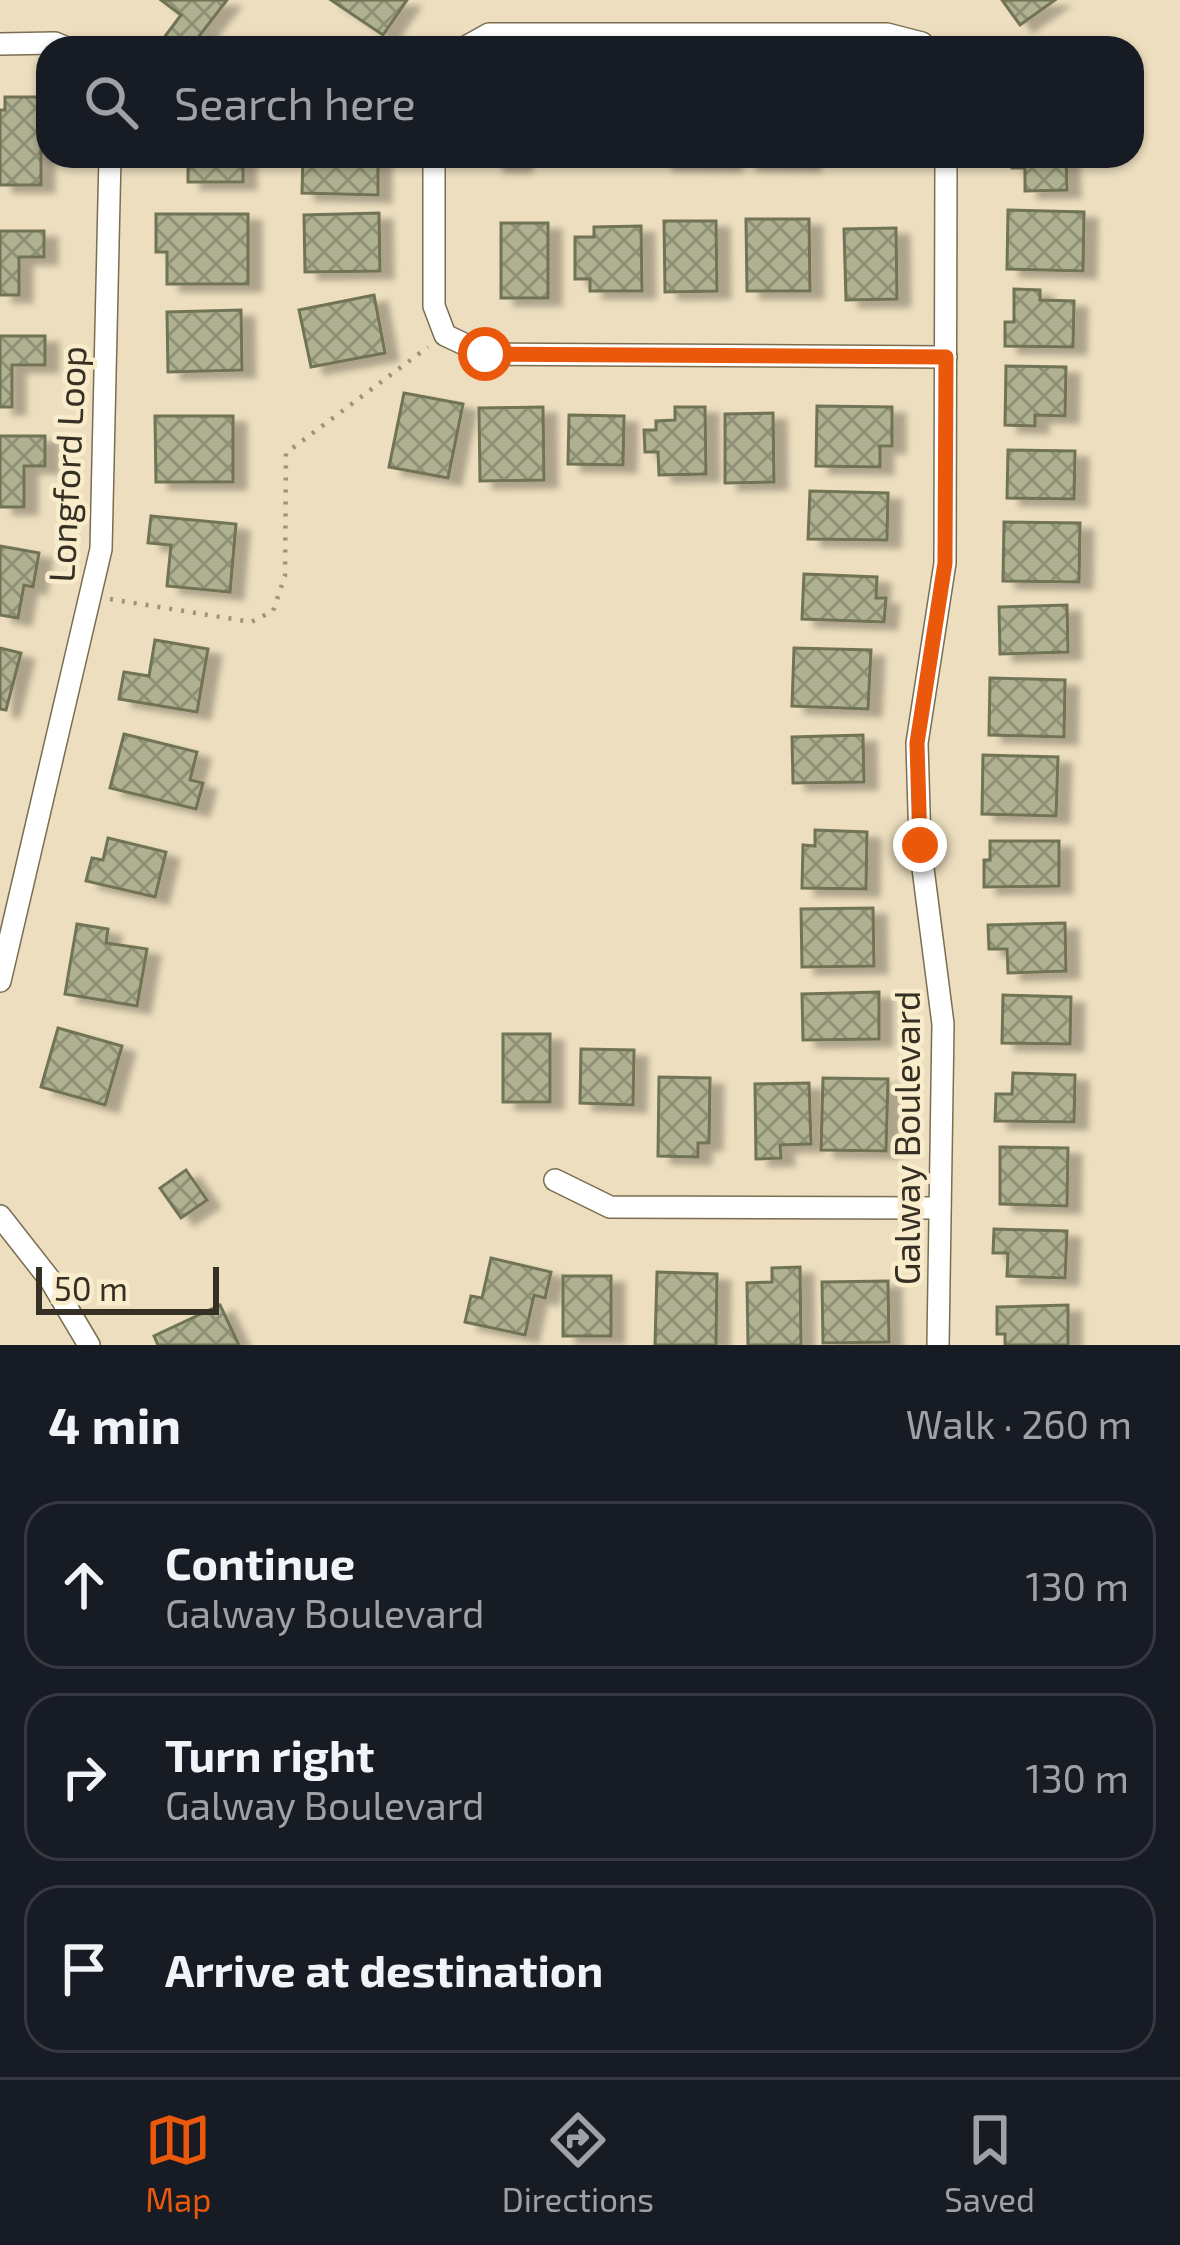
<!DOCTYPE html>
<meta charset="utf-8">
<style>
:root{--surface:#171b24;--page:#242831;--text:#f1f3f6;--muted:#9ea1a6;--line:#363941;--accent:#ea580c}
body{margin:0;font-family:"Exo 2",sans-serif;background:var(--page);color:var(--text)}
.scale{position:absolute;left:36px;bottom:30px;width:183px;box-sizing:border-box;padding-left:12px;border:6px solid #363024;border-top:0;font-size:33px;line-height:42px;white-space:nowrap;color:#363024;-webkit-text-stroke:9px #f9eccb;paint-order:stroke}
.stop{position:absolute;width:36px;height:36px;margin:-27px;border:9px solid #ea580c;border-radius:50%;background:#fff}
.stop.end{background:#ea580c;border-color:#fff;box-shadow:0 3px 12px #0008}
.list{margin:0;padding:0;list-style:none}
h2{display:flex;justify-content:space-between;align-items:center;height:156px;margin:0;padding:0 48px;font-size:51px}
h2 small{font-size:39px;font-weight:400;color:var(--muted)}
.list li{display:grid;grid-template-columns:78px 1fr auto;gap:36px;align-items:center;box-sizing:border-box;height:168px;margin:0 24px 24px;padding:0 24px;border:3px solid var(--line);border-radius:36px}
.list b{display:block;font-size:45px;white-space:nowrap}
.list p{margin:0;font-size:39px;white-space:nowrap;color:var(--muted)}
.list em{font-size:39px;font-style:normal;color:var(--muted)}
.icon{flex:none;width:66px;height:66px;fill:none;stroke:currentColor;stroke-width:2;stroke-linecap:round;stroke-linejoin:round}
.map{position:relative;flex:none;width:1180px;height:1345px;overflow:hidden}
.search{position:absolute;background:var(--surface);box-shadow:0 3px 9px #0004;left:36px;right:36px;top:36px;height:132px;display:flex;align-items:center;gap:30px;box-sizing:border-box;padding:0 42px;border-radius:36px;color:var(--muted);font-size:45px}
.sheet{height:732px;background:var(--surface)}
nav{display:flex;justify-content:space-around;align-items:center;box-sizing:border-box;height:168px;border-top:3px solid var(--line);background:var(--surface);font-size:33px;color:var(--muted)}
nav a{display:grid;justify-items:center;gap:6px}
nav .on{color:var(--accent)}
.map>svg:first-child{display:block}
.building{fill:url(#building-cross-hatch);stroke:#717354;stroke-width:3;filter:url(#shadow)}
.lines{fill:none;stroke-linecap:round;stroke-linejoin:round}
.minor-casing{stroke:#7a6e51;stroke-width:24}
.path{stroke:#9d927b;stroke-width:4.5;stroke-dasharray:3 9;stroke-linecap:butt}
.minor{stroke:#fff;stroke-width:21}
.route{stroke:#ea580c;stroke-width:15}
.labels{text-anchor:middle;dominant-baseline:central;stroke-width:9;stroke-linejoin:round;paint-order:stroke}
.street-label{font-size:36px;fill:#363024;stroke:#f9eccb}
</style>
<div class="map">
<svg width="1180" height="1345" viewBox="0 0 1180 1345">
<defs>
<pattern id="building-cross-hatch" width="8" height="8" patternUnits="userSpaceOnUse" patternTransform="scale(3)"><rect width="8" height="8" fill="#afb190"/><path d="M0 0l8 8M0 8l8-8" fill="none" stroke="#8f9075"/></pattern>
<filter id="shadow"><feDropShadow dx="13" dy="7" stdDeviation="3" flood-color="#0004"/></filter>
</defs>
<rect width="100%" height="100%" fill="#ecdebe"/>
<!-- building -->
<g class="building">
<polygon points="161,0 227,0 190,48 167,48 160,43 181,15"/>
<polygon points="331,0 407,0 383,35"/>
<polygon points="1002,0 1055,0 1020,25"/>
<polygon points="5,97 41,97 41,185 0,185 0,110 5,110"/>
<rect x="188" y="156" width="55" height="26"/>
<polygon points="303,156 378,156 378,195 302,193"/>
<rect x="491" y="156" width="28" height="9"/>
<polygon points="660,156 728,156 728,164 660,163"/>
<polygon points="745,156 807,156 807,164 745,163"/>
<polygon points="1012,156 1066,156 1067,190 1025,191 1025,168 1012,168"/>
<polygon points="1008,210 1084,212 1083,271 1007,269"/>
<polygon points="379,213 380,271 305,272 304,215"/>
<polygon points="156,214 248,214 248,284 167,284 167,252 156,252"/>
<polygon points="746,219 809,219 810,291 747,291"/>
<polygon points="664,221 716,221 717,291 665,292"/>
<rect x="501" y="223" width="47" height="75"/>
<polygon points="641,226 642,291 590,291 590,279 575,279 575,237 594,237 594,227"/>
<polygon points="896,228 897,299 846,300 844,229"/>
<polygon points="0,231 44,231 44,257 19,257 19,295 0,295"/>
<polygon points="1014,289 1040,290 1040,300 1074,301 1073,347 1005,346 1005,322 1014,322"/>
<polygon points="374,295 385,353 311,367 299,310"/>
<polygon points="241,310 242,370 168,372 167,312"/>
<polygon points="0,336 45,336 45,365 12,365 12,407 0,407"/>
<polygon points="1006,366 1066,367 1065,416 1035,415 1035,426 1005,425"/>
<polygon points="404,393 463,404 448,478 389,467"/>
<polygon points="817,406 892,407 892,446 880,446 880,467 816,466"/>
<polygon points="543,407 544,480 480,481 479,408"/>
<polygon points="675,407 705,407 706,474 659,475 658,452 645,452 644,430 656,430 656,421 675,420"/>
<polygon points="773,413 774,482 725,483 725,414"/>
<polygon points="569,415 624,416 623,465 568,464"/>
<polygon points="155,416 233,416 233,482 156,482"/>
<polygon points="0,436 45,436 45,466 24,466 24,507 0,507"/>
<polygon points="1008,450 1075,451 1074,499 1007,498"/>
<polygon points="810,491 888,493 887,540 808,539"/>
<polygon points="151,516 236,524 230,592 167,586 171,545 148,543"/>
<polygon points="1004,522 1080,523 1079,582 1003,581"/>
<polygon points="0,546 39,553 33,587 24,585 18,618 0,615"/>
<polygon points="804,574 877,577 876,598 886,598 884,622 802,619"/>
<polygon points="1067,605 1068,652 1000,654 999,607"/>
<polygon points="155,640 208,649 197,712 119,699 124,672 149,676"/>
<polygon points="0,648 21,653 6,710 0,709"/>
<polygon points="794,648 871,650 868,709 792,706"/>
<polygon points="990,678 1065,680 1064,737 989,735"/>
<polygon points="124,734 197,752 190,780 203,783 196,809 110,788"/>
<polygon points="863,735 864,782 793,783 792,737"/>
<polygon points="983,755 1058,757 1056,816 982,814"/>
<polygon points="815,830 867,832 866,889 802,888 803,845 815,846"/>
<polygon points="108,838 166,852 155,897 86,881 92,858 103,860"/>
<polygon points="990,841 1059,841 1059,886 984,887 984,860 990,860"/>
<polygon points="873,908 874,966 802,967 801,909"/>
<polygon points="1065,923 1066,971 1008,973 1007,949 989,949 988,925"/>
<polygon points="77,924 108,929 106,943 147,949 137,1006 65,994"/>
<polygon points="879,992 879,1039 803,1040 802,994"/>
<polygon points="1003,995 1071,997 1070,1044 1002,1043"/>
<polygon points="58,1028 122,1046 105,1105 41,1087"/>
<rect x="503" y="1034" width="47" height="68"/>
<polygon points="581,1049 634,1050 633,1105 580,1103"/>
<polygon points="1013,1073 1075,1075 1074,1122 995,1121 996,1094 1012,1094"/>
<polygon points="659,1077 710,1078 709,1143 698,1143 698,1157 658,1156"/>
<polygon points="823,1078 888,1079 886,1151 821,1150"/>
<polygon points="809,1083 811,1144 780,1145 781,1158 756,1159 755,1084"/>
<polygon points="1000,1147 1068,1148 1067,1206 1000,1204"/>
<polygon points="186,1170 207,1200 181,1218 160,1188"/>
<polygon points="994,1229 1067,1231 1065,1278 1007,1276 1008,1253 993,1253"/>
<polygon points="491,1258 551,1272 545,1298 534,1295 525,1335 465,1322 471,1296 482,1298"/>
<polygon points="800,1267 801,1345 748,1345 747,1283 772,1282 772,1268"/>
<polygon points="657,1272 717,1274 716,1345 655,1345"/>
<rect x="563" y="1276" width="48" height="60"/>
<polygon points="888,1281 889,1342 823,1343 822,1282"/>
<polygon points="220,1305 239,1345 158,1345 154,1336"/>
<polygon points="1068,1305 1068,1345 1005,1345 1005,1334 997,1334 997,1307"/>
</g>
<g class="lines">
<!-- minor casing -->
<g class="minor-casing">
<g id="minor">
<polyline points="0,44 55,43 67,48"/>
<polyline points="464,48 489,34 887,34 922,43 925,48"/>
<polyline points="434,156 434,306 445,335 485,354 946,357"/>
<polyline points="0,981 101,549 110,156"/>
<polyline points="555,1180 610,1207 940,1208"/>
<polyline points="0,1216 51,1281 89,1345"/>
<polyline points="938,1345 943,1024 920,845 917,743 945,563 946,156"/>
</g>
</g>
<!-- path -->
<polyline class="path" points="110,599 251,622 273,611 285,576 286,453 428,347"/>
<!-- minor -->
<use href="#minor" class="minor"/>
</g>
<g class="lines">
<!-- route -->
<polyline class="route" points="485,354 946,357 945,563 917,743 920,845"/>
</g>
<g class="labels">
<!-- street labels -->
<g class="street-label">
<text transform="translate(66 464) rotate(-87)">Longford Loop</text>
<text transform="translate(905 1138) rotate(-90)">Galway Boulevard</text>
</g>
</g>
</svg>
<div class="scale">50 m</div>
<div class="stop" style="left:485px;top:354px"></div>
<div class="stop end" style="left:920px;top:845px"></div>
<div class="search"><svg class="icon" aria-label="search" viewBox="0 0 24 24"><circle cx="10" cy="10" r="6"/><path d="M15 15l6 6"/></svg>Search here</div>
</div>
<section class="sheet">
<h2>4 min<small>Walk · 260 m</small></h2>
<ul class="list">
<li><svg class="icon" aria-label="ahead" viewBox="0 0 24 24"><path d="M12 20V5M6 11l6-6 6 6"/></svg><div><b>Continue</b><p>Galway Boulevard</p></div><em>130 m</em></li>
<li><svg class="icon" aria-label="right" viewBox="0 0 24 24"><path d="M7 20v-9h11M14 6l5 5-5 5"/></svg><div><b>Turn right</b><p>Galway Boulevard</p></div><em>130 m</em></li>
<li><svg class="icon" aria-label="arrive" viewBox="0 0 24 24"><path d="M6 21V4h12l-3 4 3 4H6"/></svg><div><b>Arrive at destination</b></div></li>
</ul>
</section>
<nav>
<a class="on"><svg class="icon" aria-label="map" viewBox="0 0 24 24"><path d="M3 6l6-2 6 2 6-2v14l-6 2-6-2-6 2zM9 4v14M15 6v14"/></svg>Map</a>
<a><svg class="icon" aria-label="directions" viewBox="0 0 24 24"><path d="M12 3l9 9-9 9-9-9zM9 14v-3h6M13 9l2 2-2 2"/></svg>Directions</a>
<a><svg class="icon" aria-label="saved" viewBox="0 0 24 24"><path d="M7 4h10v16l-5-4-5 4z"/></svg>Saved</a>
</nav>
